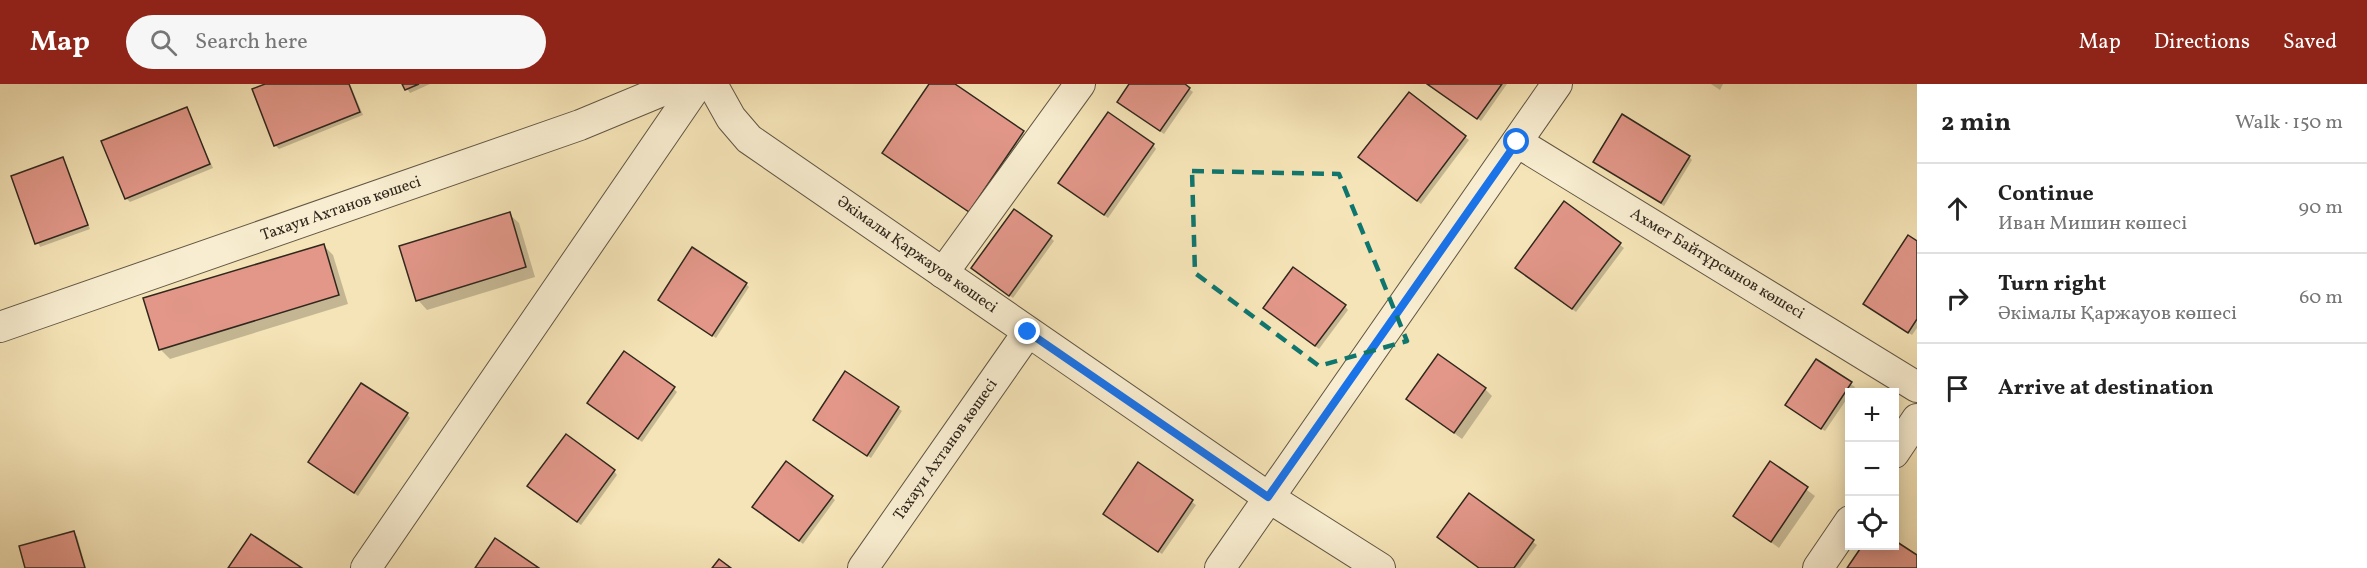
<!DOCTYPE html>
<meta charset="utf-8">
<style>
:root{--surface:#fff;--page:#f6f6f6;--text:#222;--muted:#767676;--line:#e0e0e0;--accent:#8f2418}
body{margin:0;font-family:Vollkorn,serif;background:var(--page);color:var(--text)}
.controls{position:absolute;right:18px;bottom:18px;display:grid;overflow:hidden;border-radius:0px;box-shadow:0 3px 15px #0003}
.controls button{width:54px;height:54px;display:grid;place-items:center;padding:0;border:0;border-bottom:2px solid var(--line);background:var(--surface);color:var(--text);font:30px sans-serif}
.stop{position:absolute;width:18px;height:18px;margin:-14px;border:4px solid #1a73e8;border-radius:50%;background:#fff}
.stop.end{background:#1a73e8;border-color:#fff;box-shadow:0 2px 6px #0008}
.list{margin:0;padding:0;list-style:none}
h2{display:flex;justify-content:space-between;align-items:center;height:78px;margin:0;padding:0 24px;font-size:26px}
h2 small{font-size:20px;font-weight:400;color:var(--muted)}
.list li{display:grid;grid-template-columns:39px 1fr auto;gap:18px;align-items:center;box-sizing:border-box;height:90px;padding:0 24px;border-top:2px solid var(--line)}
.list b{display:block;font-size:22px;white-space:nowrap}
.list p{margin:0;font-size:20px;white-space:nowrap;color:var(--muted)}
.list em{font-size:20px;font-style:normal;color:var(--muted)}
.icon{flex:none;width:33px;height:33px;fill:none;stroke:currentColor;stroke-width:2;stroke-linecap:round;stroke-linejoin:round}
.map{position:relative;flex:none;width:1917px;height:484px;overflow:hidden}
header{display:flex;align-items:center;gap:36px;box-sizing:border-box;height:84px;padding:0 30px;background:var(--accent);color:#fff}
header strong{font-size:28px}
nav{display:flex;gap:33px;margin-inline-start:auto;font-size:21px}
.search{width:420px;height:54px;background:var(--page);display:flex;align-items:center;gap:15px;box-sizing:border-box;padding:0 21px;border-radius:33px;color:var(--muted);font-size:22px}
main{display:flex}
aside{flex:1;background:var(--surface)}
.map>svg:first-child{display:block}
.shadow{fill:#0003}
.building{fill:#e29789;stroke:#30271d;stroke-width:1.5}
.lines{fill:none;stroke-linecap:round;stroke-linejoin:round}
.street-casing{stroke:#615644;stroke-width:32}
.street{stroke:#f8edd0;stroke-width:30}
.route{stroke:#1a73e8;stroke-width:8}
.marked{fill:none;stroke:#0f766e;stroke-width:4.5;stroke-dasharray:12 8;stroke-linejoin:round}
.labels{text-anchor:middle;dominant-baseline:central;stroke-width:6;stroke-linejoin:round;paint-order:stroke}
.street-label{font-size:16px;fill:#30271d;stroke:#f8edd0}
</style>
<header>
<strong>Map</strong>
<div class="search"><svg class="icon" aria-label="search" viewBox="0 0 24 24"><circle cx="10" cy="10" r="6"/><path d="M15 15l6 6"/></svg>Search here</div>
<nav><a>Map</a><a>Directions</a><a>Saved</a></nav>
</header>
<main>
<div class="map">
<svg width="1917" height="484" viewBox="0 0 1917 484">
<rect width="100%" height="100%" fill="#f5e4b7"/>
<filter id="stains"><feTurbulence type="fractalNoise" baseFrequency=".00333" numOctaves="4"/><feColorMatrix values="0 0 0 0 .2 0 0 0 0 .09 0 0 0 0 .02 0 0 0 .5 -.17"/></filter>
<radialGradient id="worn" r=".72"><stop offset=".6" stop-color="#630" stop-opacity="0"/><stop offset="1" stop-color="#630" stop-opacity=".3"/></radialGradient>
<!-- shadow -->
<g class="shadow">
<polygon points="269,0 350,0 363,31 279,65 275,61"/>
<polygon points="404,0 430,0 410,9"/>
<polygon points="931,0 952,0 1027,52 973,131 887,73"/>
<polygon points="1131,0 1182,0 1193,8 1164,50 1122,21"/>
<polygon points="1428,0 1507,0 1481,37"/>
<polygon points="1711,0 1723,0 1720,6"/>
<polygon points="1409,10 1469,56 1421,120 1364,76"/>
<polygon points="186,24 213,84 130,118 126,114"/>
<polygon points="1153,61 1156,65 1108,134 1063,102"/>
<polygon points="1689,73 1692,76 1664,122 1595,78"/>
<polygon points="63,75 90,145 40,163 13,93"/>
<polygon points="1564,119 1624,164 1576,228 1521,187"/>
<polygon points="509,130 519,139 535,193 427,226 418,216"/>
<polygon points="1051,154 1054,157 1013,214 976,187"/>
<polygon points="1917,158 1917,244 1912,251 1869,223"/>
<polygon points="324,162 333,171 348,220 170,275 160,265"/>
<polygon points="746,200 749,203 716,254 660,216"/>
<polygon points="1345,222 1348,226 1319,265 1268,227"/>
<polygon points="1817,277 1855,303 1825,347 1791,325"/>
<polygon points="674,305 677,308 642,358 592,322"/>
<polygon points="1485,305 1492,312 1462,355 1408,315"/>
<polygon points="898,324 902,327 871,374 815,336"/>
<polygon points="407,330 410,334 358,412 313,381"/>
<polygon points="1771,379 1815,412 1779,464 1735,432"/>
<polygon points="1139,380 1196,421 1162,470 1108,433"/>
<polygon points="614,387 617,391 581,441 533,406"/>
<polygon points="1470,411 1537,461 1520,484 1480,484"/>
<polygon points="832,413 835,416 803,460 758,426"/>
<polygon points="74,449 77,452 86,484 27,484"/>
</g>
<!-- building -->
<g class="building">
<polygon points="265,0 349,0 360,28 274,62 252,5"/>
<polygon points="402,0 419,0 405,6"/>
<polygon points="929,0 955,0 1024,47 969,128 882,69"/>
<polygon points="1129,0 1185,0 1190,4 1160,47 1117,18"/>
<polygon points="1427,0 1502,0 1477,35"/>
<polygon points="1409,8 1466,52 1417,117 1358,73"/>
<polygon points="187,23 210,80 125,115 101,57"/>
<polygon points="1108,28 1154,60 1104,131 1058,99"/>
<polygon points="1622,30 1690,72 1661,119 1593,78"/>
<polygon points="63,73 88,141 35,160 11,92"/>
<polygon points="1564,117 1621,159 1572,225 1515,184"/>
<polygon points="1014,125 1052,152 1009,212 971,184"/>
<polygon points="510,128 526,183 416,217 399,162"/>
<polygon points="1908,151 1917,157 1917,235 1908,249 1863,220"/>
<polygon points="324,160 339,211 159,266 143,214"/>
<polygon points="692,163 747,199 712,252 658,216"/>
<polygon points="1293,183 1346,221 1315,262 1263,224"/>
<polygon points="624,267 675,303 638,355 587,319"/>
<polygon points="1438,270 1486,304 1454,349 1406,315"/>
<polygon points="1816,275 1852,298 1821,345 1785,321"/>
<polygon points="845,287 899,323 867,372 813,336"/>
<polygon points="361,299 408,329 354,409 308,378"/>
<polygon points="566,350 615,386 577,438 527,402"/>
<polygon points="786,377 833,412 799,457 752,423"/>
<polygon points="1770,377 1808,403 1771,458 1733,432"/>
<polygon points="1138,378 1193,416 1158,468 1103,430"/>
<polygon points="1469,409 1534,456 1514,484 1479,484 1437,453"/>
<polygon points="74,447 85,484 25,484 19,462"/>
<polygon points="251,450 302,484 228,484"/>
<polygon points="495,454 539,484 475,484"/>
<polygon points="1894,456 1917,471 1917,484 1847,484 1862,462 1894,462"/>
<polygon points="719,475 731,484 712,484"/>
</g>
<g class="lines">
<!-- street casing -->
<g class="street-casing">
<g id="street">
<polyline points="712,0 731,34 749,55 1268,413 1380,484"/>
<polyline points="1517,58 1917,303"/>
<polyline points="943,189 1080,0"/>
<polyline points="0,243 580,41 679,0"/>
<polyline points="1894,369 1917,335"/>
<polyline points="366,484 698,0"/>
<polyline points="863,484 1028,248"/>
<polyline points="1220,484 1557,0"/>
<polyline points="1818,484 1850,437"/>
</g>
</g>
<!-- street -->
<use href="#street" class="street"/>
</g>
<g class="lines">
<!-- route -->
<polyline class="route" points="1028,248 1268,413 1517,58"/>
</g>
<!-- marked area -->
<path class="marked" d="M1192 87 1339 90 1407 257 1319 282 1195 189Z"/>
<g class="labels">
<!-- street labels -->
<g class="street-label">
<text transform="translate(341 125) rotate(-19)">Тахауи Ахтанов көшесі</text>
<text transform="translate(917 171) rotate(35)">Әкімалы Қаржауов көшесі</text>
<text transform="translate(1717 180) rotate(31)">Ахмет Байтұрсынов көшесі</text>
<text transform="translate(946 366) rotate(-55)">Тахауи Ахтанов көшесі</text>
</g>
</g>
<rect width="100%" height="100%" filter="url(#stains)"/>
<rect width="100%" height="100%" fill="url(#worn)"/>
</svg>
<div class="controls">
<button>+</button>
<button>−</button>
<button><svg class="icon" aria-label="locate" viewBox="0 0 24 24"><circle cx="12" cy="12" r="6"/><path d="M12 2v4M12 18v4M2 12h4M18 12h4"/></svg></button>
</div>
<div class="stop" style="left:1517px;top:58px"></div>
<div class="stop end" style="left:1028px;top:248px"></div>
</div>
<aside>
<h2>2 min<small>Walk · 150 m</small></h2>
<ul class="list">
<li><svg class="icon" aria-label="ahead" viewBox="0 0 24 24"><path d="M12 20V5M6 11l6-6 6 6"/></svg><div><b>Continue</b><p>Иван Мишин көшесі</p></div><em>90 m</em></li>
<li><svg class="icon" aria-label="right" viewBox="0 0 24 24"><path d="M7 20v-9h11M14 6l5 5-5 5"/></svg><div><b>Turn right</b><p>Әкімалы Қаржауов көшесі</p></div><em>60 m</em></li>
<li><svg class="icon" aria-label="arrive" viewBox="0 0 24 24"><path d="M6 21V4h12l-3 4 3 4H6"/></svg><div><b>Arrive at destination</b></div></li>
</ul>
</aside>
</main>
